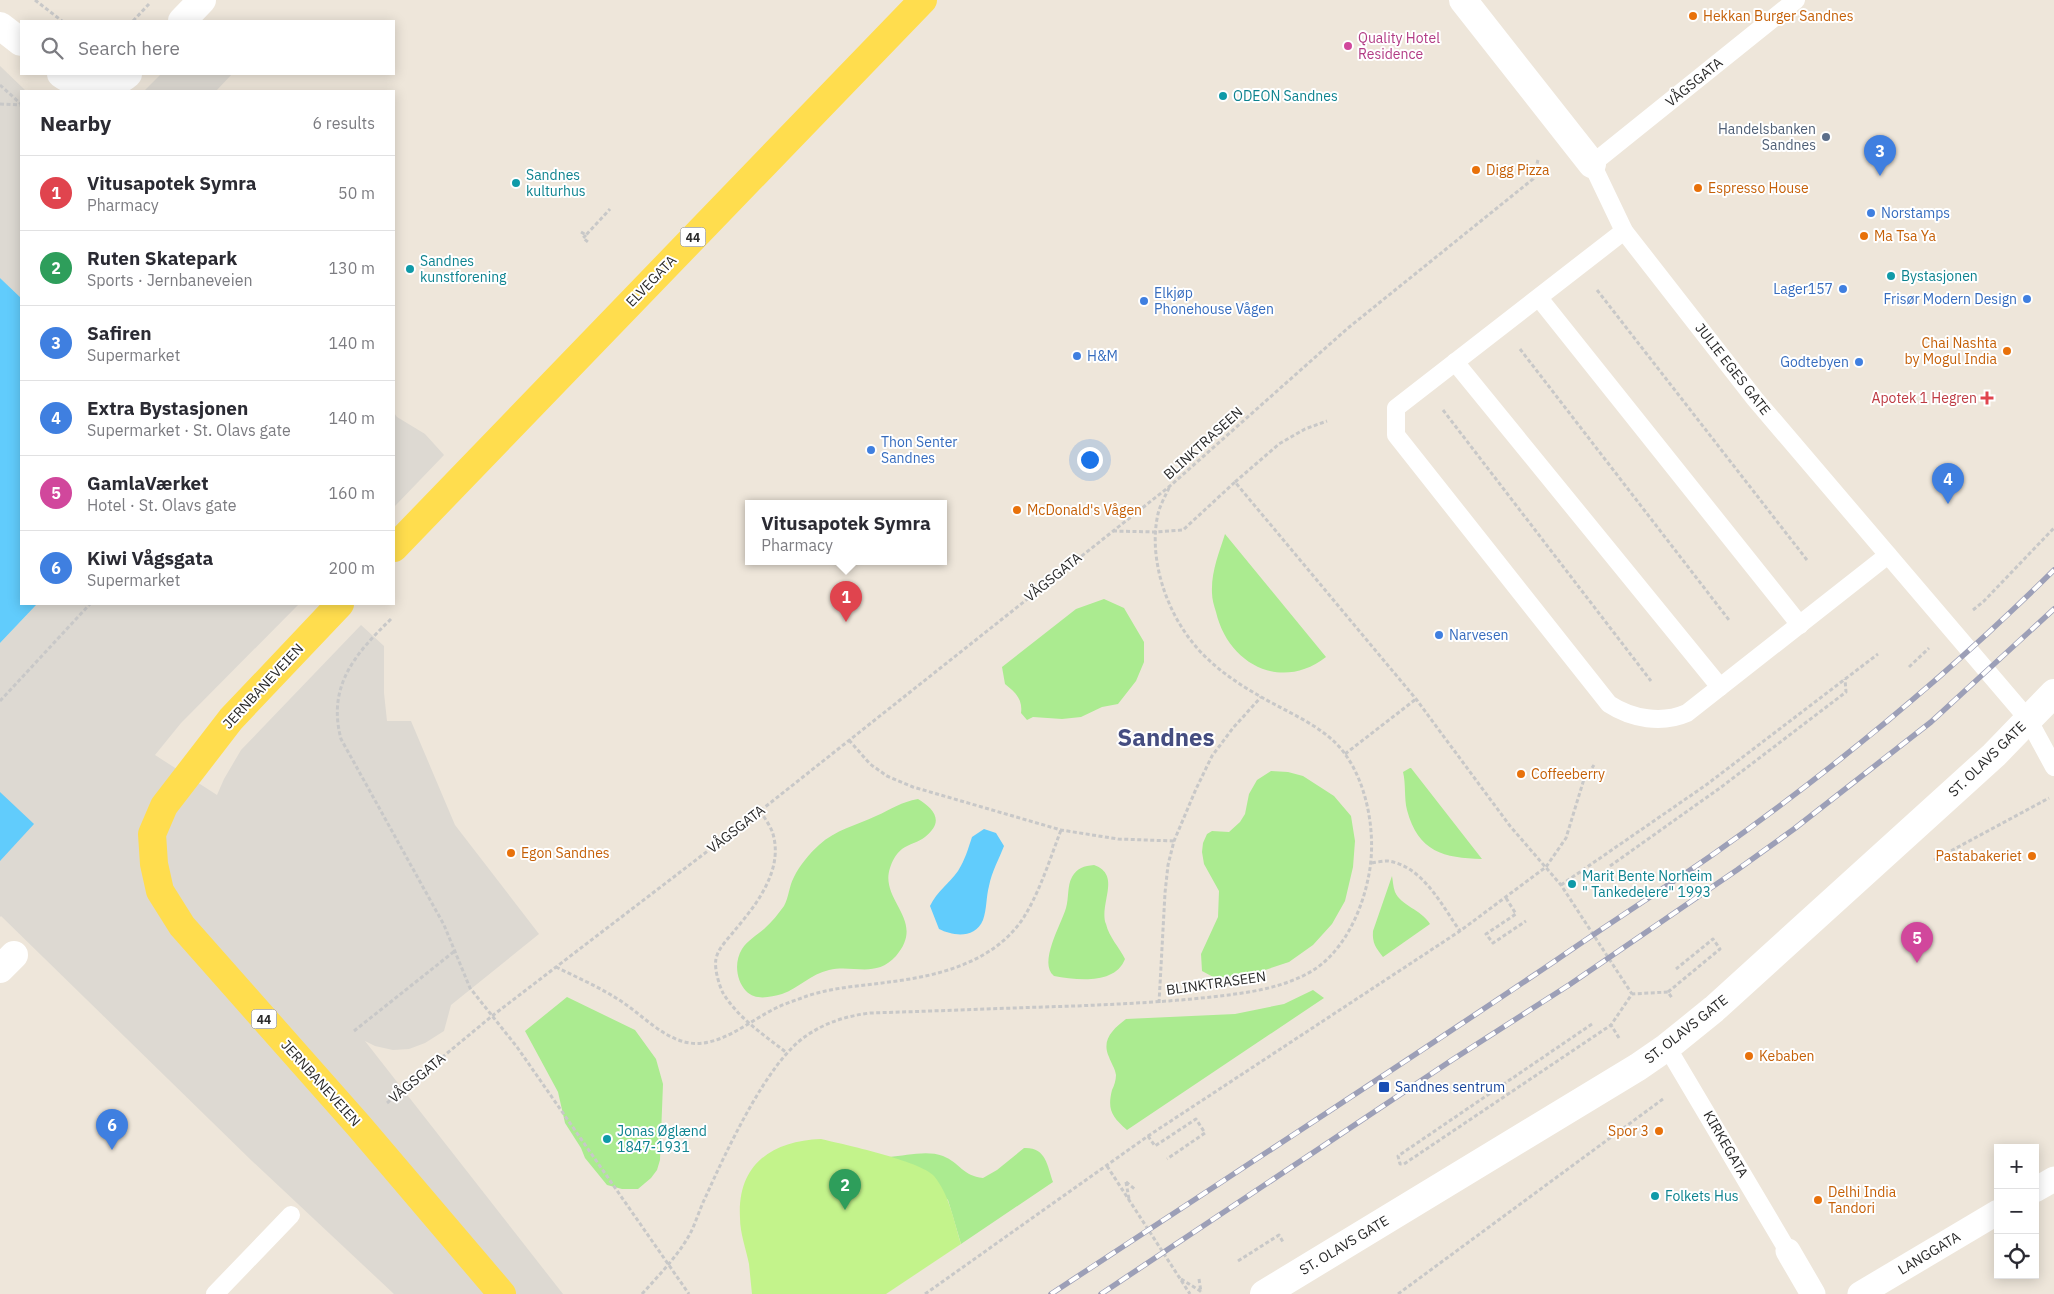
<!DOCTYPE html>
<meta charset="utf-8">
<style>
:root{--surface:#fff;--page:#f7f7f7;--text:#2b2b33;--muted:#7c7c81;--line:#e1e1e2;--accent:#3653ff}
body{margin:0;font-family:"IBM Plex Sans",sans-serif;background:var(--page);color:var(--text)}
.controls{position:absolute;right:15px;bottom:15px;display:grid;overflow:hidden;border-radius:0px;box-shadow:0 2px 12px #0003}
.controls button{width:45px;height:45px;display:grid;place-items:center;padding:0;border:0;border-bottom:1px solid var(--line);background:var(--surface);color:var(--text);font:25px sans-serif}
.you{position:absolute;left:1089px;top:459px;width:18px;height:18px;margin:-12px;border:4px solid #fff;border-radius:50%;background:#1a73e8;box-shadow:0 0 0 8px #1a73e833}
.badge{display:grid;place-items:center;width:32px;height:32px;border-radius:50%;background:var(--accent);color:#fff;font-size:16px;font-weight:700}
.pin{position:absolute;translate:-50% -41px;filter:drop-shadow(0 1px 2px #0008)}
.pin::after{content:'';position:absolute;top:26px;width:18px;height:15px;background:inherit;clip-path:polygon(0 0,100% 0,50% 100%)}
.popup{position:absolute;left:745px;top:500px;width:202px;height:65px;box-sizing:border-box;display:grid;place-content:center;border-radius:0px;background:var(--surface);filter:drop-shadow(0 1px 4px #0005);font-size:16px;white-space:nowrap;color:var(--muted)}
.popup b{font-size:19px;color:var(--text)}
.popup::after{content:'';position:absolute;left:50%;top:100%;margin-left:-10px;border:10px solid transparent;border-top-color:var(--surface)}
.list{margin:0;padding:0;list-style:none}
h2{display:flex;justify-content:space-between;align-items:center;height:65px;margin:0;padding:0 20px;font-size:21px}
h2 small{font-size:16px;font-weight:400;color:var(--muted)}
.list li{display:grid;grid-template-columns:32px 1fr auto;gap:15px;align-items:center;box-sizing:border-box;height:75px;padding:0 20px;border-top:1px solid var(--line)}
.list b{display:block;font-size:19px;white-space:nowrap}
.list p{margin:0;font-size:16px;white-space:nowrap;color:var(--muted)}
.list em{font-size:16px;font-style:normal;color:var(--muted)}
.icon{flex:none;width:28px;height:28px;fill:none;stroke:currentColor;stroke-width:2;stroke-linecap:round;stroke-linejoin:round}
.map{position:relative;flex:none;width:2054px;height:1294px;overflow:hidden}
.search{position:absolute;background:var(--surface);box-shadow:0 2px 12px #0003;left:20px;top:20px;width:375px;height:55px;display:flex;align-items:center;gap:12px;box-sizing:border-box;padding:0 18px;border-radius:0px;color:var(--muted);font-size:19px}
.panel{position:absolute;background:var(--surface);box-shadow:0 2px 12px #0003;left:20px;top:90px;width:375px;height:515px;border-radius:0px}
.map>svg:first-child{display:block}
.green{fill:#abeb90}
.pitch{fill:#c3f38b}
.plaza{fill:#ddd9d2}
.water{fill:#61ccfc}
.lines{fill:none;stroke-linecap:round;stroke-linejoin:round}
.path{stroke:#c8c8c8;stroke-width:3;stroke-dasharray:4 2.5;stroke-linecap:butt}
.service{stroke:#fff;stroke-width:18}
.pedestrian{stroke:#fff;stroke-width:25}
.minor{stroke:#fff;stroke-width:28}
.tertiary{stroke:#fff;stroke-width:28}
.primary{stroke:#ffdd4e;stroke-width:28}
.rail-casing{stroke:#9c9fb7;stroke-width:5.5}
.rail{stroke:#fff;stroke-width:4;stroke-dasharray:11;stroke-linecap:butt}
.food-dot{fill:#e8710a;stroke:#fff;stroke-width:2}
.hotel-dot{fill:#d1479c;stroke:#fff;stroke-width:2}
.culture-dot{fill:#0f9aa8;stroke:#fff;stroke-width:2}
.service-dot{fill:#5c6f8a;stroke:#fff;stroke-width:2}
.shop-dot{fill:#3f7fe0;stroke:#fff;stroke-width:2}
.health-dot{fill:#e0444e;stroke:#fff;stroke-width:2}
.transit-dot{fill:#1a4fb4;stroke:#fff;stroke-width:2}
.labels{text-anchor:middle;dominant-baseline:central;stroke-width:4;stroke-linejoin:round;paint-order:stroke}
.shield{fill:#fff;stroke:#6a6a6a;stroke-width:1}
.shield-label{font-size:12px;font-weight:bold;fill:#2a2a2a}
.food-label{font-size:14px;fill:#c56008;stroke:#fff;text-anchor:start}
.hotel-label{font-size:14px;fill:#b23c85;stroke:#fff;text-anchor:start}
.street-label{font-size:14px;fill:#2a2a2a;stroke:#fff}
.culture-label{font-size:14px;fill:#0d838f;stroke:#fff;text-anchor:start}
.service-label{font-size:14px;fill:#4e5e75;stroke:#fff;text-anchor:end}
.shop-label{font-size:14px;fill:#366cbe;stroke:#fff;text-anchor:start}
.health-label{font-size:14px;fill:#be3a42;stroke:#fff;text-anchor:end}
.transit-label{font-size:14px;fill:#164399;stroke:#fff;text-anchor:start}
.town-label{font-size:24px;font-weight:bold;fill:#454d80;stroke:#fff}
</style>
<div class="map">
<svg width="2054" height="1294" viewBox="0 0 2054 1294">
<rect width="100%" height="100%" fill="#eee6da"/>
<!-- green -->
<g class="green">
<path d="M1225 534 1326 657C1281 692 1228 664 1216 612 1214 606 1212 599 1212 593 1211 572 1219 553 1225 534Z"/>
<path d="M1104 599 1124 608 1144 642V662L1136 681 1118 704 1102 707 1081 717 1062 719 1033 717 1027 720 1021 713C1023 699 1015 692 1005 684L1002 667 1076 609Z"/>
<path d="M1410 768H1411L1482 859C1444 858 1418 852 1407 810 1404 798 1406 784 1403 772Z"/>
<polygon points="1271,771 1288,772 1303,776 1334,796 1351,816 1355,841 1353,867 1345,901 1332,924 1313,945 1289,962 1253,974 1215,978 1202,971 1201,954 1218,917 1219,891 1204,864 1202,852 1203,843 1207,834 1212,831 1229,832 1240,822 1245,814 1249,794 1257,780"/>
<path d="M918 799C934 809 945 821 925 837 919 842 909 844 902 849 896 854 892 861 890 868 879 901 927 920 896 956 875 979 853 964 829 970 811 974 799 988 782 994 770 997 756 1001 746 991 736 980 734 962 742 949 747 941 757 935 764 929 772 922 778 914 784 906 789 897 789 886 794 877 799 866 810 853 819 845 835 830 857 825 876 816 892 809 901 802 918 799Z"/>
<path d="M1094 865C1122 875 1099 903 1106 924 1109 937 1119 947 1125 959 1115 985 1077 980 1054 976 1038 963 1061 925 1066 908 1069 898 1067 886 1072 877 1077 868 1084 866 1094 865Z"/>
<path d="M1392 876C1393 881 1393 887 1395 892 1401 906 1421 909 1430 924L1383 957C1376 948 1372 943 1373 931Z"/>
<path d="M1313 990 1324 998 1127 1130C1112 1117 1107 1110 1112 1090 1114 1086 1116 1080 1116 1075 1115 1068 1111 1063 1109 1057 1101 1040 1113 1029 1126 1019L1235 1014 1284 1004Z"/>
<polygon points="567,997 635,1030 656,1059 663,1084 660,1160 657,1170 651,1178 638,1189 622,1189 607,1185 585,1158 581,1148 565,1123 558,1092 525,1031"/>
<path d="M1024 1148C1046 1147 1047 1165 1053 1182L961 1244 948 1200 911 1165 889 1157C906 1156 926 1150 943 1156 960 1163 963 1176 983 1178L997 1170Z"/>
</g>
<!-- pitch -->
<path class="pitch" d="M821 1139C842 1144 921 1161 934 1176 949 1194 954 1221 961 1244L886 1294H752C751 1284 750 1274 749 1264 746 1249 740 1233 740 1218 737 1165 771 1141 821 1139Z"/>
<!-- plaza -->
<g class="plaza">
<polygon points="0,66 26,91 21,91 21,298 0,278"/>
<polygon points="161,74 232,74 216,91 144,91"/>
<polygon points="394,413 397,417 425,434 444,455 394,507"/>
<polygon points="37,604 299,604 181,723 155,755 217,795 224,779 241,750 361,625 384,646 384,693 387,721 411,721 455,825 539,934 451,1005 444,1031 425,1043 409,1049 393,1050 375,1046 365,1041 563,1294 394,1294 252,1161 1,916 0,917 0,643"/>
</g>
<!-- water -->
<g class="water">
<polygon points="0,278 21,298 21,604 37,604 0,643"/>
<polygon points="0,792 34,824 0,861"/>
<path d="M984 829 996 833 1004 846C999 859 992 871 989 886 986 897 987 909 983 920 975 939 953 936 939 929L930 906C937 891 949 884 958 871 965 860 968 849 972 837Z"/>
</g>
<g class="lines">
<!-- path -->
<g class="path">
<polyline points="35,0 62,21"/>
<polyline points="133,21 149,4"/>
<polyline points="0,85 21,104"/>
<polyline points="0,104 21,105"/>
<polyline points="581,232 586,235 610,209"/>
<polyline points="586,235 583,238 588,242"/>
<polyline points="1597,290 1807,560"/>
<polyline points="1520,349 1729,620"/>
<polyline points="1443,410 1651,681"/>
<polyline points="1235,482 1279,444 1305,429 1327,421"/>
<polyline points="1113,531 1156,532 1183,530 1235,482 1416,699 1510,826 1561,885 1632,994"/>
<polyline points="1973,610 1984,601 2054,528"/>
<path d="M391 619C355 654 327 686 341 739L444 925 470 988 517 1047 689 1294"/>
<polyline points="1909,667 1929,648"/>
<polyline points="0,701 90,604"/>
<polyline points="849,740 870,764 887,776 913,787 1061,830 1118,839 1174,841"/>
<polyline points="1345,754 1416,699"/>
<path d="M760 811C764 817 769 824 772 831 785 868 757 904 735 930 728 939 718 948 716 959 714 968 719 985 723 993 738 1018 764 1035 787 1053"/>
<polyline points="1934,860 2049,798"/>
<path d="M1372 863C1377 862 1383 861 1388 861 1423 866 1442 906 1460 931"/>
<polyline points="1610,866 1720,788 1846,692 1845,679"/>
<polyline points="1561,885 1706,785 1878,654"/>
<polyline points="1506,898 1516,914 1486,934 1493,943 1526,921"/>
<path d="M556 967C576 977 597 986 616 998 640 1012 662 1039 690 1043 721 1047 749 1021 776 1008 786 1003 797 1000 807 996 834 987 862 986 889 982 939 976 995 962 1024 917 1040 891 1050 859 1061 830"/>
<polyline points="1668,992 1720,949 1713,939 1676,969"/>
<polyline points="1159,1003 1165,893 1168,865 1174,841 1196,789 1212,756 1233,728 1261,697"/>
<polyline points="1592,1024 1398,1156 1400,1164 1404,1164 1611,1025"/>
<polyline points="354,1031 456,950"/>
<polyline points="1619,1038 1611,1025 1632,994 1668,992 1672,998"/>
<polyline points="387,1103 492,1016 760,811 1170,486 1348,328 1533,179 1538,160"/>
<polyline points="1148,1136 1155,1146 1196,1119 1205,1133 1167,1159"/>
<polyline points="1107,1166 1190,1294"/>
<polyline points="1126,1182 1129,1199"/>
<polyline points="1126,1182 1136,1190"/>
<polyline points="1238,1261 1279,1235 1283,1242"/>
<polyline points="1181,1279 1202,1292"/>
<polyline points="1199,1279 1201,1292"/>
<path d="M642 1294C659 1275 677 1257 690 1234 696 1222 700 1208 706 1196 726 1152 767 1062 806 1036 826 1022 847 1016 870 1013 938 1011 1007 1008 1075 1006 1121 1004 1166 1002 1211 997 1246 993 1281 989 1312 971 1343 952 1361 913 1368 879 1377 840 1369 787 1345 754 1327 728 1289 713 1263 698 1238 684 1211 666 1193 643 1165 609 1147 554 1159 510 1162 502 1166 494 1170 486"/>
<polyline points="925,1294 1148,1136 1460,931 1546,867 1566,838 1584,779 1594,765"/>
<polyline points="1398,1294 1663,1099"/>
</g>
<!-- service -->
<g class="service">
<polyline points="1796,0 1592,164 1624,231 1755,399 2028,719 2054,767"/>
<path d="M1624 231 1396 408V435L1609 704C1632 719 1662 724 1687 713L1888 555"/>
<polyline points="1539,298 1800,625"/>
<polyline points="1455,362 1720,687"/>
<polyline points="1667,1047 1788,1251"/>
<polyline points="215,1294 291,1215"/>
</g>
<!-- pedestrian -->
<g class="pedestrian">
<polyline points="2035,1190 2054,1179"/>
<polyline points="1788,1251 1813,1294"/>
<polyline points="1860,1294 1998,1212"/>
</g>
<!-- minor -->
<g class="minor">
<polyline points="1463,0 1592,164"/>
<polyline points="182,21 202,0"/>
<polyline points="0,26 21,42"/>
<path d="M61 74C80 88 111 89 128 74"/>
<polyline points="0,969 14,955"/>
</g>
<!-- tertiary -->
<polyline class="tertiary" points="1264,1294 1638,1067 1667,1047 1714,1009 1994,755 2054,693"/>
<!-- primary -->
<g class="primary">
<polyline points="394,548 923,0"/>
<polyline points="340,604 231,719 164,806 152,834 154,864 160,891 182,926 359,1126 502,1294"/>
</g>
<!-- rail casing -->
<g class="rail-casing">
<g id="rail">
<path d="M1051 1294C1219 1183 1388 1074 1555 961 1608 924 1662 890 1715 853 1835 768 1949 674 2054 570"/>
<polyline points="1101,1294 1452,1060 1569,985 1737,870 1794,829 1931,722 2054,609"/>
</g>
</g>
<!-- rail -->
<use href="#rail" class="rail"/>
</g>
<!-- markers -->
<g class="food-dot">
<circle cx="1693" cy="16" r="5"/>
<circle cx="1476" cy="170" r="5"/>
<circle cx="1698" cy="188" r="5"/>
<circle cx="1864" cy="236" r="5"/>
<circle cx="2007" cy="351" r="5"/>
<circle cx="1017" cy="510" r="5"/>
<circle cx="1521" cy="774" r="5"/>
<circle cx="511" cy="853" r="5"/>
<circle cx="2032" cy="856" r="5"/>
<circle cx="1749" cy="1056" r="5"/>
<circle cx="1659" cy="1131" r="5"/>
<circle cx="1818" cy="1200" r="5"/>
</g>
<circle class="hotel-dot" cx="1348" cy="46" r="5"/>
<g class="culture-dot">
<circle cx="1223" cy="96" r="5"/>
<circle cx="516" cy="183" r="5"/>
<circle cx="410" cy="269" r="5"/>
<circle cx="1891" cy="276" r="5"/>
<circle cx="1572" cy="884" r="5"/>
<circle cx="607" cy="1139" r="5"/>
<circle cx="1655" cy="1196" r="5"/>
</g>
<circle class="service-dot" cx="1826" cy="137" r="5"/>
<g class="shop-dot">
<circle cx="1871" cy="213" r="5"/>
<circle cx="1843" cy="289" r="5"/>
<circle cx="2027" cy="299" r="5"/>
<circle cx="1144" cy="301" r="5"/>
<circle cx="1077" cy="356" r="5"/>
<circle cx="1859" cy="362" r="5"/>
<circle cx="871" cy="450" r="5"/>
<circle cx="1439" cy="635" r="5"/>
</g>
<path class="health-dot" d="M1984.5 390.5h5v5h5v5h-5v5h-5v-5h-5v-5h5z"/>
<rect class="transit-dot" x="1378" y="1081" width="12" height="12" rx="2.5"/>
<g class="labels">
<!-- shield labels -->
<g class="shield">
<rect x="680.5" y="227.5" width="25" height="19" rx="4"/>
<rect x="251.5" y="1009.5" width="25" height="19" rx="4"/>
</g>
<g class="shield-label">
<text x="693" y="237">44</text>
<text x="264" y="1019">44</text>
</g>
<!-- food labels -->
<g class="food-label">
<text x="1703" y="16">Hekkan Burger Sandnes</text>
<text x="1486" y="170">Digg Pizza</text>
<text x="1708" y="188">Espresso House</text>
<text x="1874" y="236">Ma Tsa Ya</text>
<text x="1997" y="343" text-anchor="end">Chai Nashta<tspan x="1997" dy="16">by Mogul India</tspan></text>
<text x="1027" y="510">McDonald's Vågen</text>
<text x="1531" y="774">Coffeeberry</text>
<text x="521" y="853">Egon Sandnes</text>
<text x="2022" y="856" text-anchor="end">Pastabakeriet</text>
<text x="1759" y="1056">Kebaben</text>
<text x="1649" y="1131" text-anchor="end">Spor 3</text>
<text x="1828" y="1192">Delhi India<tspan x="1828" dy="16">Tandori</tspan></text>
</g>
<!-- hotel labels -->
<g class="hotel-label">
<text x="1358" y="38">Quality Hotel<tspan x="1358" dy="16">Residence</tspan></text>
</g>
<!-- street labels -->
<g class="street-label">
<text transform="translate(1694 82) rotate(-39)">VÅGSGATA</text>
<text transform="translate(651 281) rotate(-46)">ELVEGATA</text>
<text transform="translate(1733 369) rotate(52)">JULIE EGES GATE</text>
<text transform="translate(1203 443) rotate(-42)">BLINKTRASEEN</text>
<text transform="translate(1053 577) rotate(-39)">VÅGSGATA</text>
<text transform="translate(263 686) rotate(-47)">JERNBANEVEIEN</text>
<text transform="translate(1987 759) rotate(-44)">ST. OLAVS GATE</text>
<text transform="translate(736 829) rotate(-38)">VÅGSGATA</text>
<text transform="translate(1216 983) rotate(-8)">BLINKTRASEEN</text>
<text transform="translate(1686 1029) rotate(-38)">ST. OLAVS GATE</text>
<text transform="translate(417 1078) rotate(-40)">VÅGSGATA</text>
<text transform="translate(321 1083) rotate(48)">JERNBANEVEIEN</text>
<text transform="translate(1726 1144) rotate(60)">KIRKEGATA</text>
<text transform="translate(1344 1245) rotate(-31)">ST. OLAVS GATE</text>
<text transform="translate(1929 1253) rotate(-31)">LANGGATA</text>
</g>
<!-- culture labels -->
<g class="culture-label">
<text x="1233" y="96">ODEON Sandnes</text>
<text x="526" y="175">Sandnes<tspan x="526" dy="16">kulturhus</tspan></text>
<text x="420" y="261">Sandnes<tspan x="420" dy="16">kunstforening</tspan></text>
<text x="1901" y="276">Bystasjonen</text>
<text x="1582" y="876">Marit Bente Norheim<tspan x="1582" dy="16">" Tankedelere" 1993</tspan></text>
<text x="617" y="1131">Jonas Øglænd<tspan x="617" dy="16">1847-1931</tspan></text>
<text x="1665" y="1196">Folkets Hus</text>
</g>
<!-- service labels -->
<g class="service-label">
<text x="1816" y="129">Handelsbanken<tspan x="1816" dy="16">Sandnes</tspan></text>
</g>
<!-- shop labels -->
<g class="shop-label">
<text x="1881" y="213">Norstamps</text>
<text x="1833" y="289" text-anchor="end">Lager157</text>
<text x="1154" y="293">Elkjøp<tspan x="1154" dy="16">Phonehouse Vågen</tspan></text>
<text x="2017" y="299" text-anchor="end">Frisør Modern Design</text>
<text x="1087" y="356">H&amp;M</text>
<text x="1849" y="362" text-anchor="end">Godtebyen</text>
<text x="881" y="442">Thon Senter<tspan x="881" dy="16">Sandnes</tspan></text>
<text x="1449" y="635">Narvesen</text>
</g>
<!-- health labels -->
<g class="health-label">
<text x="1977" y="398">Apotek 1 Hegren</text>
</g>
<!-- transit labels -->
<g class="transit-label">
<text x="1395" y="1087">Sandnes sentrum</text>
</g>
<!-- town labels -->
<g class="town-label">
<text x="1166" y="737">Sandnes</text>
</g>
</g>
</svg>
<div class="controls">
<button>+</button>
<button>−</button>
<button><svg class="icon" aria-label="locate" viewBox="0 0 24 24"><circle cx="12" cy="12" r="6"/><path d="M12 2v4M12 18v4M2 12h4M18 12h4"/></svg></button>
</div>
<div class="you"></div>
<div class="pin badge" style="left:846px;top:622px;background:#e0444e">1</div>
<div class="popup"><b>Vitusapotek Symra</b>Pharmacy</div>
<div class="pin badge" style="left:845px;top:1210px;background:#2e9e5b">2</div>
<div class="pin badge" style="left:1880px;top:176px;background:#3f7fe0">3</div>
<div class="pin badge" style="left:1948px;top:504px;background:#3f7fe0">4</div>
<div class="pin badge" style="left:1917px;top:963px;background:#d1479c">5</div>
<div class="pin badge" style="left:112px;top:1150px;background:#3f7fe0">6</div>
<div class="search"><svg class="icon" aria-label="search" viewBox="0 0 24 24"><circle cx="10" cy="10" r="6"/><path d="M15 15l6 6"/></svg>Search here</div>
<section class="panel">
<h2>Nearby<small>6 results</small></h2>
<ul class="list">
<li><span class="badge" style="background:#e0444e">1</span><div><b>Vitusapotek Symra</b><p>Pharmacy</p></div><em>50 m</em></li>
<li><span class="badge" style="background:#2e9e5b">2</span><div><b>Ruten Skatepark</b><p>Sports · Jernbaneveien</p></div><em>130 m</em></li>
<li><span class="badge" style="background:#3f7fe0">3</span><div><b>Safiren</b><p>Supermarket</p></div><em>140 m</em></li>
<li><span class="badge" style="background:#3f7fe0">4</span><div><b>Extra Bystasjonen</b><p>Supermarket · St. Olavs gate</p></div><em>140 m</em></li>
<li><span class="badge" style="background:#d1479c">5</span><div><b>GamlaVærket</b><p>Hotel · St. Olavs gate</p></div><em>160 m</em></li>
<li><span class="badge" style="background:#3f7fe0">6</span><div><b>Kiwi Vågsgata</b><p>Supermarket</p></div><em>200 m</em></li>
</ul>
</section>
</div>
